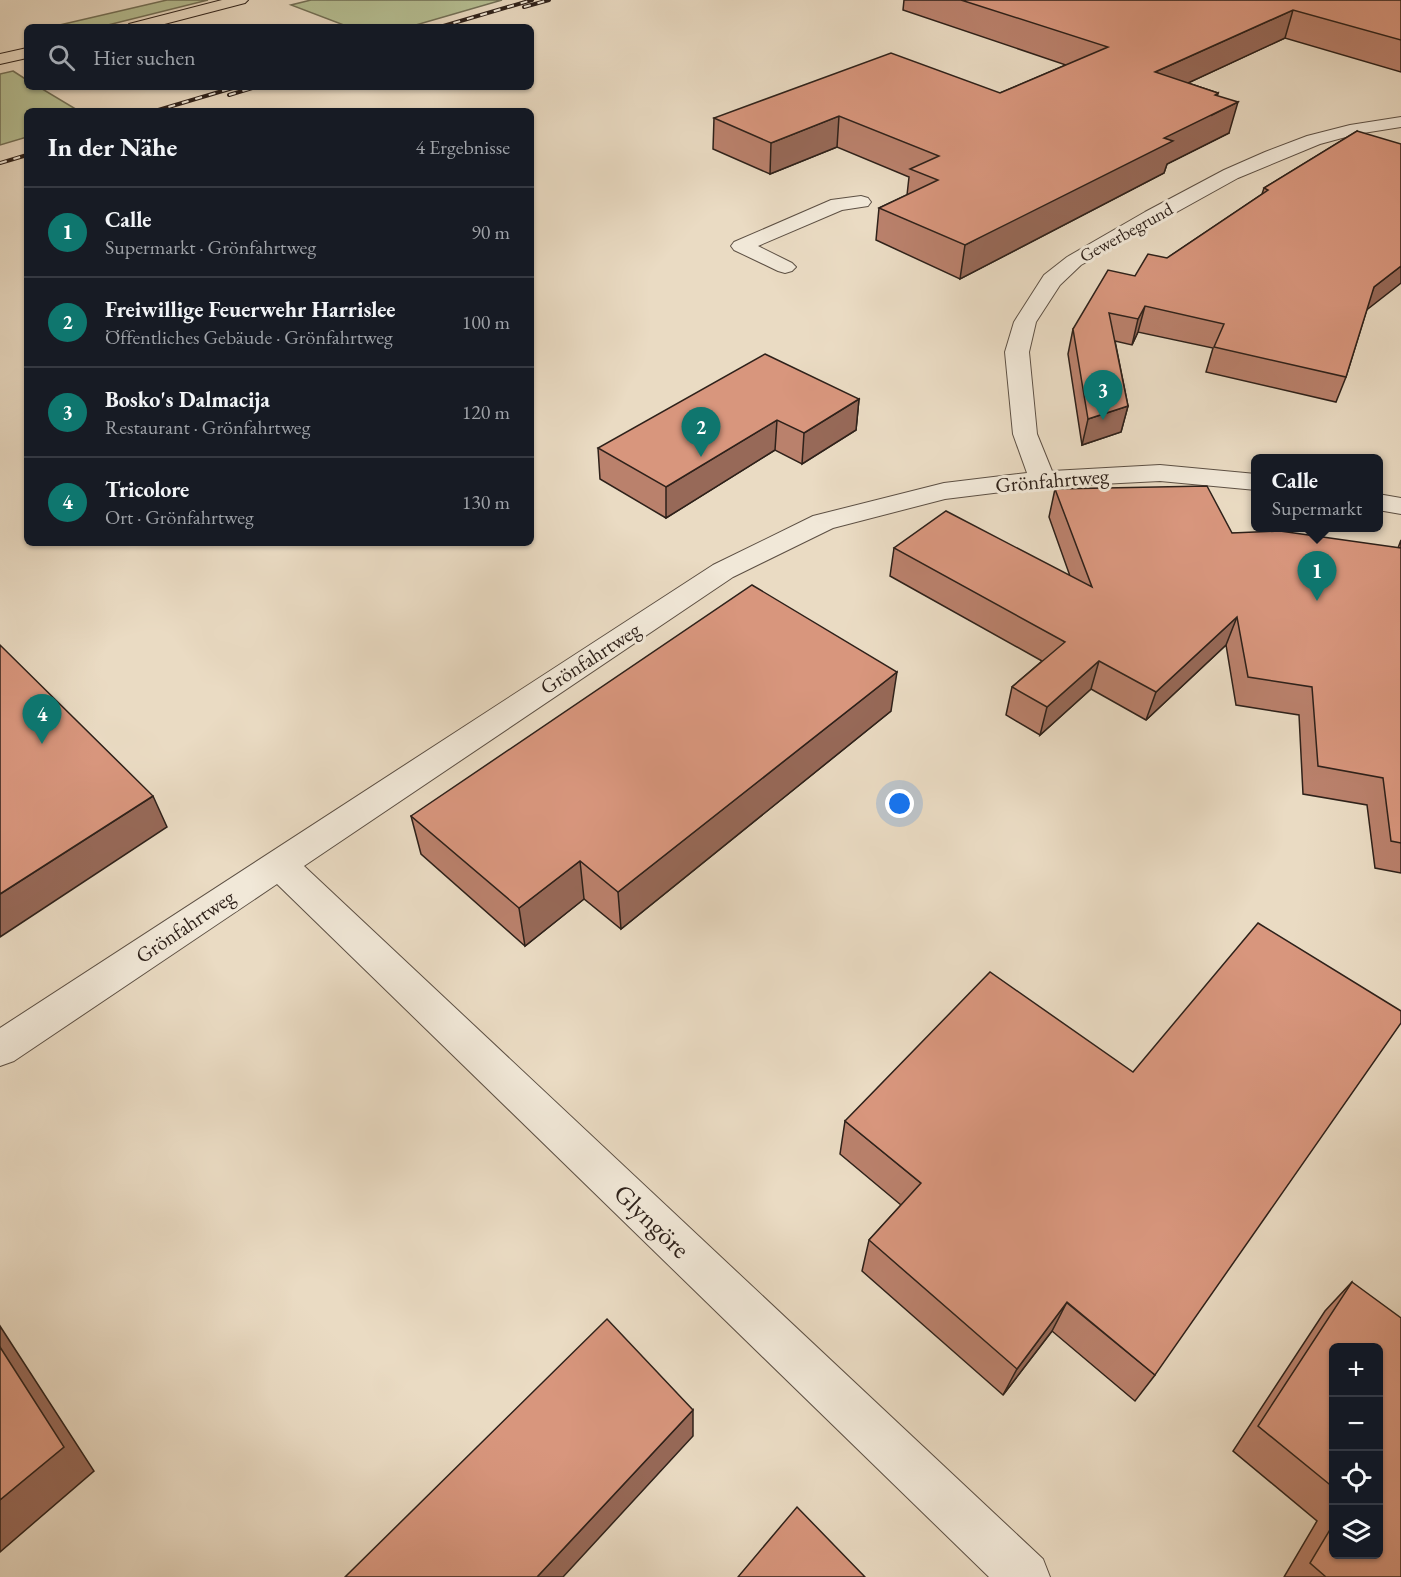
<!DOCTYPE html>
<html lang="de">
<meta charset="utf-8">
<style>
:root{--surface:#171b24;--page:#242831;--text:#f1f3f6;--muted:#9ea1a6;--line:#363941;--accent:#0f766e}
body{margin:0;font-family:"EB Garamond",serif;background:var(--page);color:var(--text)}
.controls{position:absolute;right:18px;bottom:18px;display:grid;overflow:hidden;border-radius:9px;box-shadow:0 2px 4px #0004}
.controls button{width:54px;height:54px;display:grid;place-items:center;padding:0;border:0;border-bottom:2px solid var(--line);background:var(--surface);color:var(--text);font:30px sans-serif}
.you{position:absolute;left:900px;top:804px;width:21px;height:21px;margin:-15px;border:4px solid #fff;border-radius:50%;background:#1a73e8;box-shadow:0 0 0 9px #1a73e833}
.badge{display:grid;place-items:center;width:39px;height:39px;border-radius:50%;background:var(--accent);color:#fff;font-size:20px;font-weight:700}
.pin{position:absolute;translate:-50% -50px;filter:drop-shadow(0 2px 3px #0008)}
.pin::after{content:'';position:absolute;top:32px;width:21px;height:18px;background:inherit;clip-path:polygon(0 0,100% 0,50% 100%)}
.popup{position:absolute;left:1251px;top:454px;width:132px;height:78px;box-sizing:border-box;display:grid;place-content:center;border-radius:9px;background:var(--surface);filter:drop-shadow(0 2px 4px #0005);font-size:20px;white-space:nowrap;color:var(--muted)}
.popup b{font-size:22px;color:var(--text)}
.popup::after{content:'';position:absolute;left:50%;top:100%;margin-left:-12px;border:12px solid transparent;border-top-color:var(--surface)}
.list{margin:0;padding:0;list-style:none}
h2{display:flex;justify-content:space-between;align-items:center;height:78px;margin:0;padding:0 24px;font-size:26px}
h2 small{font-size:20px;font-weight:400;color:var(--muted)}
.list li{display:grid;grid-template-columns:39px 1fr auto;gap:18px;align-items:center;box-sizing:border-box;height:90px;padding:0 24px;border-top:2px solid var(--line)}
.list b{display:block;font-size:22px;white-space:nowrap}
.list p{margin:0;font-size:20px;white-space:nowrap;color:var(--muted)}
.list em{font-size:20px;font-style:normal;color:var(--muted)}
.icon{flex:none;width:33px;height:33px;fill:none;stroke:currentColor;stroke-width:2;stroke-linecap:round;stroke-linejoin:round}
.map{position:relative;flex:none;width:1401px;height:1577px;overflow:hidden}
.search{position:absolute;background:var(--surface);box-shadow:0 2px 4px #0004;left:24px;top:24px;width:510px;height:66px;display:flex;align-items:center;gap:15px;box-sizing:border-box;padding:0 21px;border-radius:9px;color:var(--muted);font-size:22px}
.panel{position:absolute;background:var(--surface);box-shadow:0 2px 4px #0004;left:24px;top:108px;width:510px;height:438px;border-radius:9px}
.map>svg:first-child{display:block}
.green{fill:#b6c094;stroke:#727057;stroke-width:1.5}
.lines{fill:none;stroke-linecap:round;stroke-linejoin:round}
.minor-casing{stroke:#5d5044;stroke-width:2}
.major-casing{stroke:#2e211a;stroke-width:2}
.minor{fill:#f1e8d8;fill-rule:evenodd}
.major{fill:#eadbc3;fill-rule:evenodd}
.rail-casing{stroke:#2e211a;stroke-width:4}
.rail{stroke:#f1e8d8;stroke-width:2;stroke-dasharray:7;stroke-linecap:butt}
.wall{fill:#ba816c;stroke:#2e211a;stroke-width:1.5;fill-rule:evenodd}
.shaded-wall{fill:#976958;stroke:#2e211a;stroke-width:1.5}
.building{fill:#d8967d;stroke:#2e211a;stroke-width:1.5}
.labels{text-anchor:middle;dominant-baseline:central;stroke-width:6;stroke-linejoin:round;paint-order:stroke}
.far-street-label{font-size:18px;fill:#2e211a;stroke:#f1e8d8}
.street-label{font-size:21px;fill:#2e211a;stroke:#f1e8d8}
.near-street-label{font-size:26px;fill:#2e211a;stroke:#f1e8d8}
</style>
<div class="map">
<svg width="1401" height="1577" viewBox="0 0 1401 1577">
<rect width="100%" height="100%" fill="#eadbc3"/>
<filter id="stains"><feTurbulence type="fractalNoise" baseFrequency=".00333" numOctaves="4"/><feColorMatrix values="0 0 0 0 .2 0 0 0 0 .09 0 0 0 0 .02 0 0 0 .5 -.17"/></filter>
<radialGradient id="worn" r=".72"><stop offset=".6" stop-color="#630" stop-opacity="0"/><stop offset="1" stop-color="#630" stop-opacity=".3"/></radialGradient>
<!-- green -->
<g class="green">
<polygon points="167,0 208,0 100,27 51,27"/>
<polygon points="311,0 502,0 409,27 349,27 291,5"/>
<polygon points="13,71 27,80 27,87 39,87 79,111 27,111 27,137 0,145 0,74"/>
</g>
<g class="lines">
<!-- minor casing -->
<g class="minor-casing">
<g id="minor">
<polygon points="1401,117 1401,127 1357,134 1320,144 1238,178 1081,265 1060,285 1036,322 1029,352 1037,434 1052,471 1160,465 1256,474 1256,490 1160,481 1042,487 945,499 833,528 733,577 304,866 1043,1559 1050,1577 989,1577 277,884 14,1061 0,1066 0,1028 713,565 813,516 944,483 1027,473 1013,434 1005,352 1014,322 1044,275 1067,257 1145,212 1224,170 1265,152 1307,136 1350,125"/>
<polygon points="861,196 868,198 871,202 868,206 842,210 758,246 792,263 796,267 792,271 785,273 778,271 734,250 731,246 734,242 831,200"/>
<polygon points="1378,494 1401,498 1401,514 1378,510"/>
</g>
</g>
<!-- major casing -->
<g class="major-casing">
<g id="major">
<polygon points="222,0 248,0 245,3 153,27 127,27 129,24"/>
<polygon points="27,48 27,58 0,64 0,54"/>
</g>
</g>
<!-- minor -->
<use href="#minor" class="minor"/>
<!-- major -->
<use href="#major" class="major"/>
<!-- rail casing -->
<g class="rail-casing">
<g id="rail">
<polyline points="524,7 549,0"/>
<polyline points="440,27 532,0"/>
<polyline points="229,95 256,87"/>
<polyline points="155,111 236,87"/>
<polyline points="0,163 27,155"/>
</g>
</g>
<!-- rail -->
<use href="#rail" class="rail"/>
</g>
<!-- wall -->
<g class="wall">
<polygon points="904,0 1401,0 1401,72 1285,38 1188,83 1218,93 1217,96 1229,133 1167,164 1164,173 960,279 876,240 879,208 907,195 909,177 837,147 770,174 713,149 714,118 1000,93 1066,65 903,10"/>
<polygon points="1357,131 1367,309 1346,377 1336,402 1206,372 1213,348 1138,332 1132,345 1115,341 1128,406 1121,432 1082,445 1068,354 1073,329 1135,276 1167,258 1262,194 1264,188"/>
<polygon points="859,399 856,430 802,464 775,450 666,518 600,479 598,448"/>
<polygon points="1055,489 1232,533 1398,548 1401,540 1401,873 1375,868 1367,805 1303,794 1299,715 1236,705 1226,645 1146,720 1091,689 1040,735 1006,715 1012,687 1042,661 890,576 894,548 1070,576 1049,517"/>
<polygon points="891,711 621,929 584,899 525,946 421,854 411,816"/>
<polygon points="845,1121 1155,1375 1135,1401 1052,1331 1003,1395 862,1271 869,1240 901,1205 840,1154"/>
<path d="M1352 1282 1401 1577H1284L1317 1521 1233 1451 1325 1311ZM1334 1347 1378 1554H1334Z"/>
</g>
<!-- shaded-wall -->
<g class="shaded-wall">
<polygon points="1293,10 1285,38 1147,102 1155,72"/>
<polygon points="1218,93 1212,115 1238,102 1229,133 1167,164 1164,173 960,279 965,245 1164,138 1215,95"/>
<polygon points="839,116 837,147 770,174 771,143"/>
<polygon points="1401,266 1401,283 1364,312 1374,287"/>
<polygon points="1145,306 1138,332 1132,345 1138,319"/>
<polygon points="859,399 856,430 802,464 804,433"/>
<polygon points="1128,406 1121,432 1082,445 1088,419"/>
<polygon points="777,420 775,450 666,518 666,487"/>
<polygon points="1237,617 1226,645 1146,720 1156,692"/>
<polygon points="1099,661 1091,689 1040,735 1047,707"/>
<polygon points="897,672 891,711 621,929 618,892"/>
<polygon points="153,796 167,827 0,937 0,894"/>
<polygon points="580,861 584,899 525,946 519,908"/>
<polygon points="1067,1302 1052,1331 1003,1395 1017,1369"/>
<polygon points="0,1326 94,1471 0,1552"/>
<polygon points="693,1410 693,1436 563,1577 537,1577"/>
</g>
<!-- building -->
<g class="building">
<polygon points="961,0 1401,0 1401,40 1293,10 1155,72 1218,93 1215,95 1238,102 1164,138 1173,141 965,245 879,208 938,180 910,169 939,156 839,116 771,143 714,118 891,53 1000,93 1108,47"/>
<polygon points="1357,131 1401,144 1401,266 1374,287 1346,377 1214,347 1224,324 1145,306 1138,319 1109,313 1128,406 1088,419 1073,329 1108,270 1135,276 1148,254 1167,258 1268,190 1264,188"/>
<polygon points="765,354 859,399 804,433 777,420 666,487 598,448"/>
<polygon points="1207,486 1232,533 1280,531 1401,548 1401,843 1391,841 1383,778 1318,766 1312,687 1248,677 1237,617 1156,692 1099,661 1047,707 1012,687 1065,642 894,548 946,511 1092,587 1055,489"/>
<polygon points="752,585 897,672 618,892 580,861 519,908 411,816"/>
<polygon points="0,645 153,796 0,894"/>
<polygon points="1258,923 1401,1011 1401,1023 1155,1375 1067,1302 1017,1369 869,1240 921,1183 845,1121 990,972 1133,1072"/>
<polygon points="1352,1282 1401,1318 1401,1577 1326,1577 1310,1563 1334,1523 1334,1554 1378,1554 1378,1347 1334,1347 1334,1488 1258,1426"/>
<polygon points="607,1319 693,1410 537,1577 345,1577"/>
<polygon points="0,1347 64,1447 0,1500"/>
<polygon points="797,1507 865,1577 738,1577"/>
</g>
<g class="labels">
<!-- far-street labels -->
<g class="far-street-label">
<text transform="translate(1126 232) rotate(-29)">Gewerbegrund</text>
</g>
<!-- street labels -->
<g class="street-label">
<text transform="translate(1052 480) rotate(-5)">Grönfahrtweg</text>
<text transform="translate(590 658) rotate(-33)">Grönfahrtweg</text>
<text transform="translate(185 926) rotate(-34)">Grönfahrtweg</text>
</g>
<!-- near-street labels -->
<g class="near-street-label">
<text transform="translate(652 1221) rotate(44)">Glyngöre</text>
</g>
</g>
<rect width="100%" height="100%" filter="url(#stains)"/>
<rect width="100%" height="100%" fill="url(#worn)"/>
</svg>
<div class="controls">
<button>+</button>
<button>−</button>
<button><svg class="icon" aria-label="locate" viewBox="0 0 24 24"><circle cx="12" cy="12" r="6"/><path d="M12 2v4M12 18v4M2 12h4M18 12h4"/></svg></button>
<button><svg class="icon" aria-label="layers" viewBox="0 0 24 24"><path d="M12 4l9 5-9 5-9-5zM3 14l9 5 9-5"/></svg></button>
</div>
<div class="you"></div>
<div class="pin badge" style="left:1317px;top:601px">1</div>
<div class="popup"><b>Calle</b>Supermarkt</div>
<div class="pin badge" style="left:701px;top:457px">2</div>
<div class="pin badge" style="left:1103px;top:420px">3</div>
<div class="pin badge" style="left:42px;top:744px">4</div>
<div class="search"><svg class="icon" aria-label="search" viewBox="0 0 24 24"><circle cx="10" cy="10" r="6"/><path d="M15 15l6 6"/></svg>Hier suchen</div>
<section class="panel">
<h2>In der Nähe<small>4 Ergebnisse</small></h2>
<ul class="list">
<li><span class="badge">1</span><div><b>Calle</b><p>Supermarkt · Grönfahrtweg</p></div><em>90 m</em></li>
<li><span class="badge">2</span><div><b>Freiwillige Feuerwehr Harrislee</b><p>Öffentliches Gebäude · Grönfahrtweg</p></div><em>100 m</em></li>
<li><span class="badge">3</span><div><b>Bosko's Dalmacija</b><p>Restaurant · Grönfahrtweg</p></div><em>120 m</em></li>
<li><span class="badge">4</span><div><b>Tricolore</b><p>Ort · Grönfahrtweg</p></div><em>130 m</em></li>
</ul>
</section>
</div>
